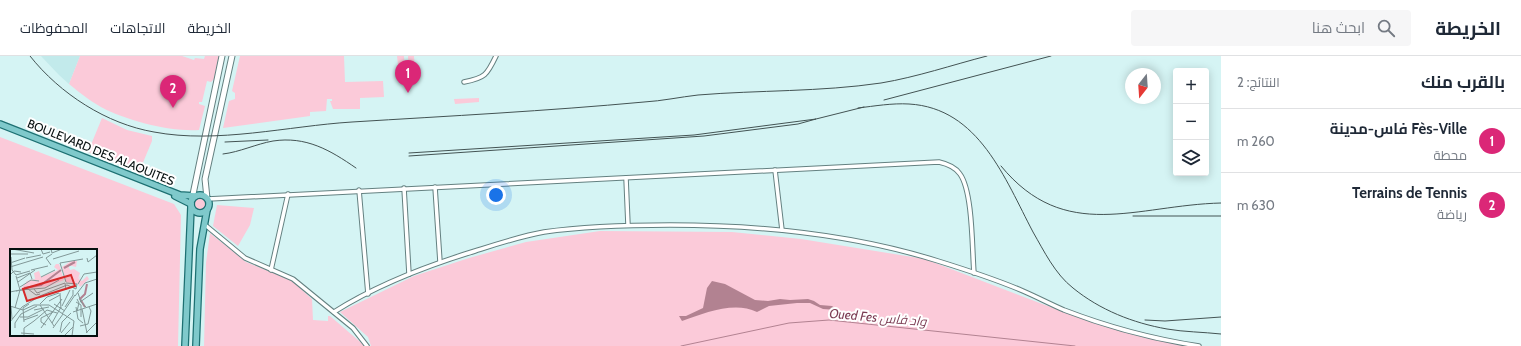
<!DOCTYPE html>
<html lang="ar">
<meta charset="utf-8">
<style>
:root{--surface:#fff;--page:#f6f6f7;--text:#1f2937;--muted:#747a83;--line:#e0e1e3;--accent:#db2777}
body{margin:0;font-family:Cabin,Cairo,sans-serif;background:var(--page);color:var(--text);direction:rtl}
.controls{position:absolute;right:12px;top:12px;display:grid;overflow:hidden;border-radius:4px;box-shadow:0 2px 10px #0003}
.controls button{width:36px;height:36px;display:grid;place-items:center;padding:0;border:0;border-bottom:1px solid var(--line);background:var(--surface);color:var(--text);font:20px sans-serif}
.compass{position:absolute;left:1125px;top:12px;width:36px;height:36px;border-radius:50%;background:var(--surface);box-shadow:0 2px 10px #0003;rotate:197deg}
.you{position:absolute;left:496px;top:139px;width:14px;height:14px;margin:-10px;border:3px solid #fff;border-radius:50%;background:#1a73e8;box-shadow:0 0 0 6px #1a73e833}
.badge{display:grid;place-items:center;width:26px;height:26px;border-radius:50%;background:var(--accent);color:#fff;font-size:13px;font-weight:700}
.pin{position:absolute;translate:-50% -33px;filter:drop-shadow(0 1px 2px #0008)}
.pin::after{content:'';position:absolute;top:21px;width:14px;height:12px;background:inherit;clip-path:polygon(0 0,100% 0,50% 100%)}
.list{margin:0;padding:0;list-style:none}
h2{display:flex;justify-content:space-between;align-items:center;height:52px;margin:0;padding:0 16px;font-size:17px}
h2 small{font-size:13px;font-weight:400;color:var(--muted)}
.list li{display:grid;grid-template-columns:26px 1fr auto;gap:12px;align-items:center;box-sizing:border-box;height:64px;padding:0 16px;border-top:1px solid var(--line)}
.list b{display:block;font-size:15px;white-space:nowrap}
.list p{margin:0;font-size:13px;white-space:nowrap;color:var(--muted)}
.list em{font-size:13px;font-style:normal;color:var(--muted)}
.icon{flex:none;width:22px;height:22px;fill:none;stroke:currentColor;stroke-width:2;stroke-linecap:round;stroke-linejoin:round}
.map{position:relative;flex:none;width:1221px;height:290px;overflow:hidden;direction:ltr}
header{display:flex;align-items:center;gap:24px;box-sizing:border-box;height:56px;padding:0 20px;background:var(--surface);border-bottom:1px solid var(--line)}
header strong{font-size:19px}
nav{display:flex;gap:22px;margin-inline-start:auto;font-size:14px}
.search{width:280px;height:36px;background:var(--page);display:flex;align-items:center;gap:10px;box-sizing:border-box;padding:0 14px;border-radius:4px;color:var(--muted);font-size:15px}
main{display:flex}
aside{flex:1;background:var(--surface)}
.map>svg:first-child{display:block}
.built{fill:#c2eaeb}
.green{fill:#fbcad9;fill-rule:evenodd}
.water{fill:#b28291}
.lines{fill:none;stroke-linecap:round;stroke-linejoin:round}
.stream{stroke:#b28291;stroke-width:1}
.street-casing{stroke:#648080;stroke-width:5.5}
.secondary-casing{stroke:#648080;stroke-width:7}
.primary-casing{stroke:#1d7072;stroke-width:8}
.street{stroke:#fff;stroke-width:3.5}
.secondary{stroke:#fff;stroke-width:5}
.primary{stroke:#7fc9cb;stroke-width:5.5}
.rail{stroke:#435353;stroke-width:1}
.labels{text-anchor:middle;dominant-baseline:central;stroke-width:4;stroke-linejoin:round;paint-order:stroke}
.street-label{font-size:12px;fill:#050f0f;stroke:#fff}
.water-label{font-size:13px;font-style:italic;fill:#7d3e55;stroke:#fff}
.inset-river{fill:none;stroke:#b28291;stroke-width:2}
.inset-road{fill:none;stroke:#829898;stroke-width:1}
.view{fill:#d62828;fill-opacity:0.15;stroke:#d62828;stroke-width:2}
.inset-edge{fill:none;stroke:#050f0f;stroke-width:2}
</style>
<header>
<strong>الخريطة</strong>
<div class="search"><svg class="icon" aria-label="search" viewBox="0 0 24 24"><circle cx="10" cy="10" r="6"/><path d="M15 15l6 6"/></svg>ابحث هنا</div>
<nav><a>الخريطة</a><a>الاتجاهات</a><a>المحفوظات</a></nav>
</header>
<main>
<aside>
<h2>بالقرب منك<small>النتائج: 2</small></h2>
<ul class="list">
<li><span class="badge">1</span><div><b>Fès-Ville فاس-مدينة</b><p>محطة</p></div><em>260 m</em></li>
<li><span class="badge">2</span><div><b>Terrains de Tennis</b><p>رياضة</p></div><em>630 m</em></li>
</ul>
</aside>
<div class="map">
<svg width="1221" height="290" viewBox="0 0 1221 290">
<rect width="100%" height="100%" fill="#d5f4f4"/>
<!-- built -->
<polygon class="built" points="41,0 80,0 69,28 59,19"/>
<!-- green -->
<g class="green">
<path d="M80 0H182L194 4 195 2 204 3 205 0H219L214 23 211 26 207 25 202 46H199V48L205 50 199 74C171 76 127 65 101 51 90 45 79 36 69 28Z"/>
<polygon points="240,0 344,0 345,26 383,25 384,41 360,42 360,53 333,53 330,45 332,45 332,43 327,43 326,55 310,56 310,60 223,72 229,45 235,43 235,37 232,35"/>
<polygon points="397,0 404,0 405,18 399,18"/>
<polygon points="408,0 414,0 415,17 409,17"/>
<polygon points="479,42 479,46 455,48 454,43"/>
<polygon points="102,62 127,74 152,80 152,85 139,116 88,96"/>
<path d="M0 81 174 148 181 159 178 290H0ZM11 194H96V279H11Z"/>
<circle cx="200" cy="148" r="7"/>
<polygon points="217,149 254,152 250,169 238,190 213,170"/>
<polygon points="600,175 732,176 801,183 925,203 1045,249 1135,279 1187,290 371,290 368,281 340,256 414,220 469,202 526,186"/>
<polygon points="210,177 246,206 291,224 312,243 313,264 328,265 328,260 330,260 365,290 204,290 206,207"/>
</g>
<!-- water -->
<path class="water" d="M712 225 725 228 755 244 768 245 780 243 790 244 808 243 814 245 820 249 832 250 837 254 823 253 810 247H797L769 250 757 256C734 245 705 257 682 265L679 260H686L703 252 707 232Z"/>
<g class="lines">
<!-- stream -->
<polyline class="stream" points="681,290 789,267 829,264 1075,290"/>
<!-- street casing -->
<g class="street-casing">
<g id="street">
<path d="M464 26C485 22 487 19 496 0"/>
<polyline points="775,114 782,174"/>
<polyline points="626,122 628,169"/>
<polyline points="435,131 440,206"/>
<polyline points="404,132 409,218"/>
<polyline points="359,134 368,238"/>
<path d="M208 143 939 106C948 108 956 112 960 118 973 136 972 194 974 217"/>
<polyline points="204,168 245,202 293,223 353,272 367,290"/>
<polyline points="271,214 288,138"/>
<path d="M334 256C378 228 426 210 475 195 497 188 521 180 544 176 586 170 628 169 670 169 760 169 852 178 938 205 967 214 995 223 1023 235 1037 241 1050 248 1064 254 1108 271 1153 283 1199 290"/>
</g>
</g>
<!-- secondary casing -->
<g class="secondary-casing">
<g id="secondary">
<polyline points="207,142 205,123 232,0"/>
<polyline points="192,143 222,0"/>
</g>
</g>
<!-- primary casing -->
<g class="primary-casing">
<g id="primary">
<polyline points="0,68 180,139 195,140"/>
<circle cx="200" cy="148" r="9"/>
<polyline points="175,140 191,148"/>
<polyline points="185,290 191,151"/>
<polyline points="196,290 200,193 207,154"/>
</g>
</g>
<!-- street -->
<use href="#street" class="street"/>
<!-- secondary -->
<use href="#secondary" class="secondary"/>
<!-- primary -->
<use href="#primary" class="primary"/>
<!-- rail -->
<g class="rail">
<path d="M30 0C60 38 107 68 154 76 217 88 288 70 352 66 449 60 547 55 644 46 662 45 680 41 698 39 759 34 820 36 881 27 917 21 952 9 987 0"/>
<polyline points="884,44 1051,0"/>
<path d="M858 52C875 50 892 47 909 48 979 52 1005 123 1033 176 1044 195 1055 218 1073 232 1100 254 1133 267 1167 273 1184 276 1203 276 1221 278"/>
<polyline points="816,63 864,51"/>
<polyline points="225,86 268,84"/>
<polyline points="409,97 694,79 816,63 798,68 704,80 409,100"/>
<path d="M223 98C240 96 256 88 273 85 306 80 330 94 356 112"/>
<path d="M1001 110C1065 188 1136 149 1221 147"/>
<polyline points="1133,160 1221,160"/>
<polyline points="1145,264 1165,265 1221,261"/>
</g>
</g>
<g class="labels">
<!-- street labels -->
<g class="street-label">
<text transform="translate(101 96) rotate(22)">BOULEVARD DES ALAOUITES</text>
</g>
<!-- water labels -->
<g class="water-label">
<text transform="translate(878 261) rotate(5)">Oued Fes واد فاس</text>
</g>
</g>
<!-- overview -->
<g transform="translate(10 193)">
<rect width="87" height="87" fill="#d5f4f4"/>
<path d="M61 12H67L66 18 58 16 60 21 64 20 70 24 68 30 71 26 69 30 72 32 77 27 79 30 70 38 68 35 56 33 52 18ZM46 15H49L54 31 39 37 10 41 17 32 25 30 24 24 29 22 31 28 48 21 44 18Z" fill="#fbcad9"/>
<path class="inset-river" d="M54 19 65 13M14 39 31 36 51 21M75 58 70 50 75 45 77 35"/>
<path class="inset-road" d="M2 0 24 4M31 0 33 5 40 3M41 0 42 4 52 0M0 5H18M1 8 2 21 6 26M16 9 31 6M77 9 78 13 87 6M43 10 69 2M0 14 15 9M50 14 73 10M50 14 56 33M41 16 36 9 42 5M0 18 33 8M21 21 38 17M0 26 4 22 11 23M6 26 20 22M31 28 45 21M7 29 20 24 22 30M8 33 25 21M56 34 67 35 66 40M68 35 74 25 87 23M10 38 21 31 29 32M24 40 27 44 55 34 56 41M6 42 18 40 26 46 30 45M0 43 10 41 6 27M50 44 51 60M68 44 71 53 76 58M65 47 75 34 87 30M39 52 50 46M66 53 71 56V68M70 53 83 44M30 55 37 48 49 44M44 55 55 62M30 56 44 77M0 57 13 61 24 56H39L64 72M1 57 2 70M52 57 60 41M55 58 63 46V41M66 58 68 70 73 74M5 59 10 41 35 39 49 31M72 60 77 84M24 61 39 58M67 62 69 54 67 50M63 63 87 55M52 65 65 46M10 68H18L34 60M14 71 28 66M24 72 37 61 47 64M0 73 12 58 30 47 57 36 66 40M14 73 13 59 19 55M42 74 51 58M36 76 31 73V69L43 63M70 77 78 75 81 62 79 58M5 79V74L11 65 27 57M31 79 52 50M43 79 53 65M50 83 52 73 61 64M11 84 24 85M51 84 60 73M76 84 87 73M14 87V79L24 72M54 87 63 78M62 87 64 72"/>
<path class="view" d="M61 26 65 37 17 52 13 40Z"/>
<rect width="87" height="87" class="inset-edge"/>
</g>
</svg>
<div class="controls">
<button>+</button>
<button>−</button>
<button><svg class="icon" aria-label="layers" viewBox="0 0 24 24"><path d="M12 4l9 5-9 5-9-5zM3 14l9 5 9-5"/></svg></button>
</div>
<svg class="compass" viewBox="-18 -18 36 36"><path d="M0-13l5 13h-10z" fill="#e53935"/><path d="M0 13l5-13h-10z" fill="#747a83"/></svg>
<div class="you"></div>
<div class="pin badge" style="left:408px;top:37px">1</div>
<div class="pin badge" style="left:173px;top:52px">2</div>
</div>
</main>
